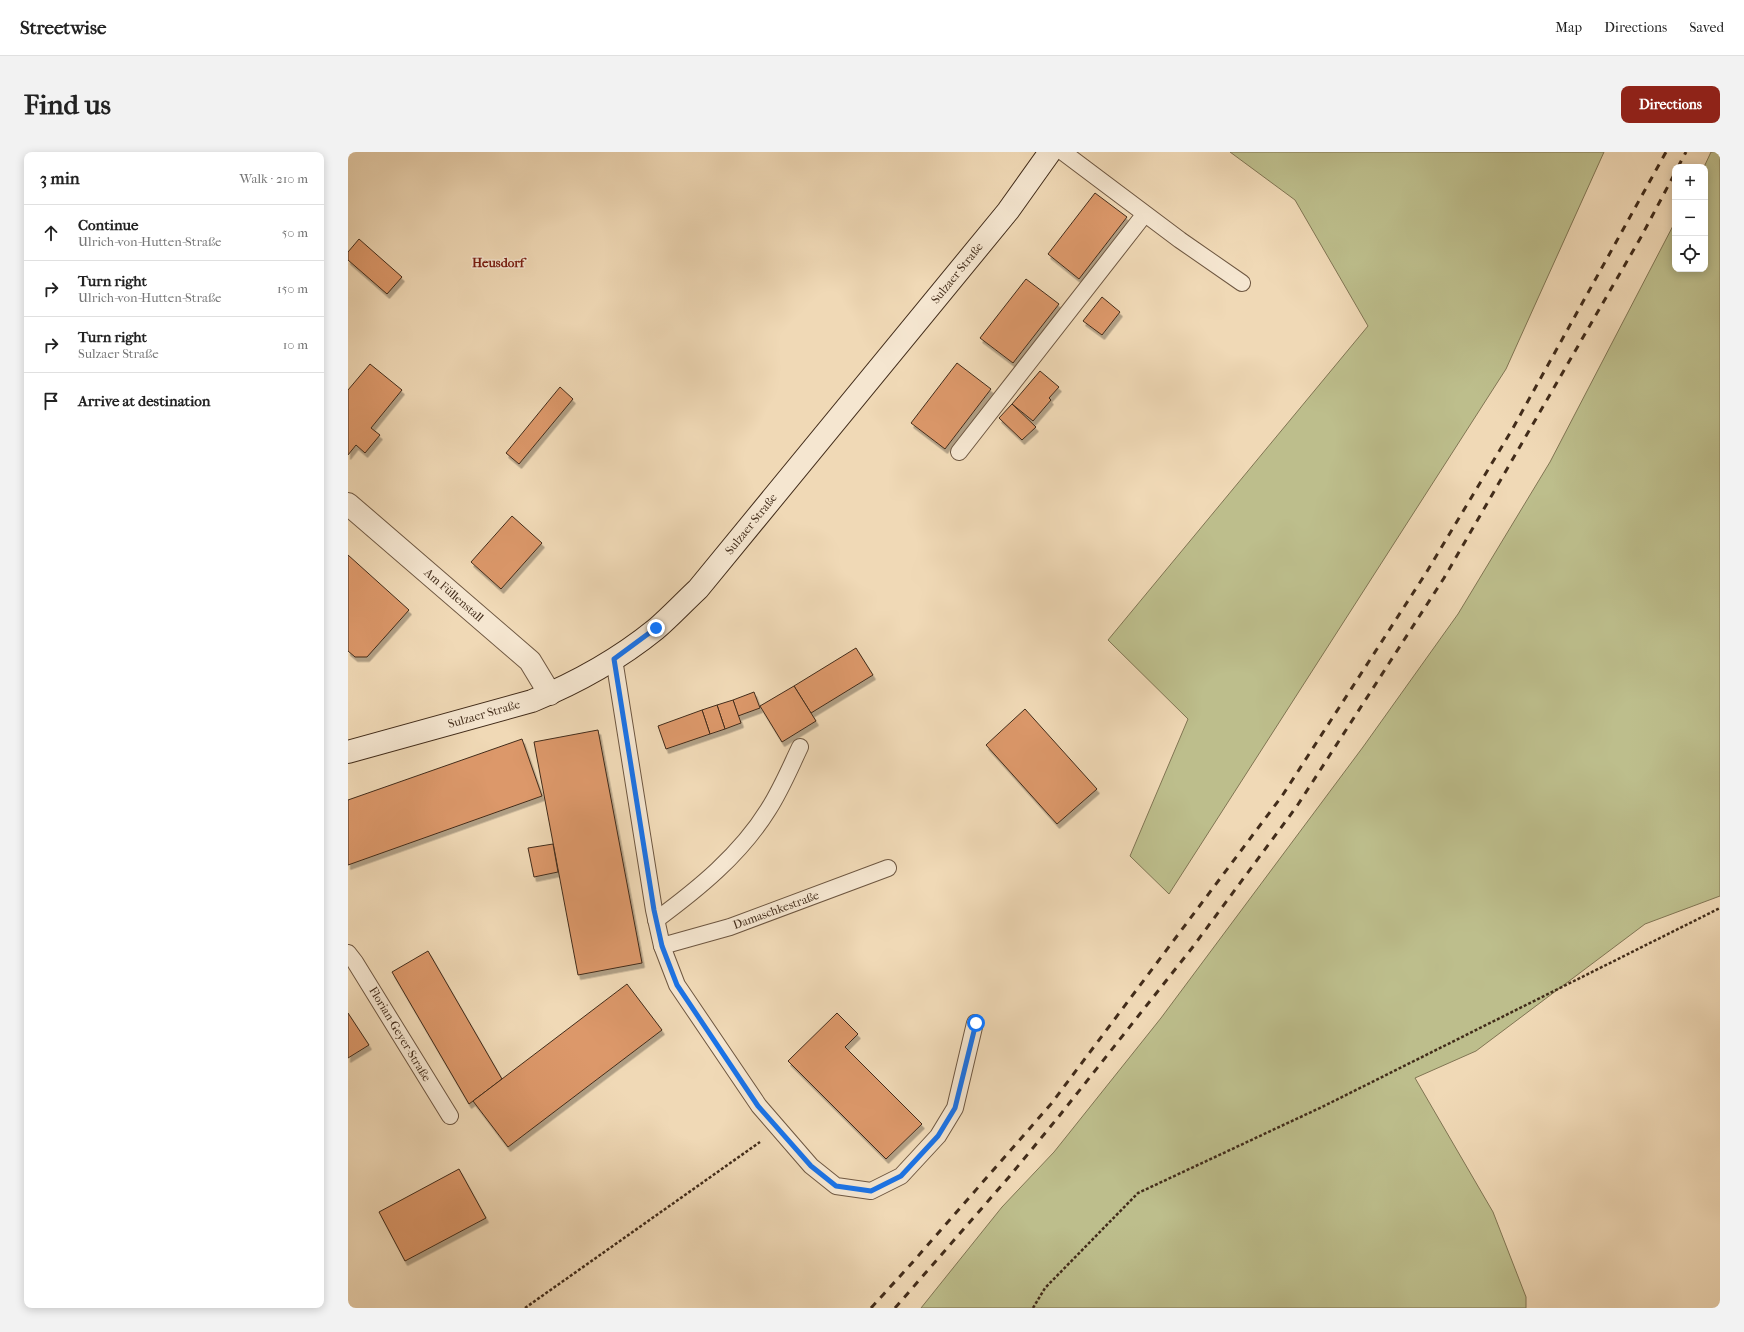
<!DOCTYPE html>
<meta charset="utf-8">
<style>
:root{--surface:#fff;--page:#f2f2f2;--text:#222;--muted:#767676;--line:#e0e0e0;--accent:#8f2418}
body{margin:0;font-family:"IM FELL French Canon",serif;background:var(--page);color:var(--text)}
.controls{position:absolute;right:12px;top:12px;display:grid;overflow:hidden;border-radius:8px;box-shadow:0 2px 10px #0003}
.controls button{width:36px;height:36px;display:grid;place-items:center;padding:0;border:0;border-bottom:1px solid var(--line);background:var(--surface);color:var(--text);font:20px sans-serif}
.stop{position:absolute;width:12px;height:12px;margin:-9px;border:3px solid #1a73e8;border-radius:50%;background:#fff}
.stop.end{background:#1a73e8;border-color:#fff;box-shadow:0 1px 4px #0008}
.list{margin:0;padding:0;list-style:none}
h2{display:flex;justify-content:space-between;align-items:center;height:52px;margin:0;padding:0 16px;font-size:17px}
h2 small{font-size:13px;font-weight:400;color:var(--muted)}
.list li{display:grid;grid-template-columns:26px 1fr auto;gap:12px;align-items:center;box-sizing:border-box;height:56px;padding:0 16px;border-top:1px solid var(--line)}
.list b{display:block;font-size:15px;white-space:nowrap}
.list p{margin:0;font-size:13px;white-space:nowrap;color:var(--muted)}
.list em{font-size:13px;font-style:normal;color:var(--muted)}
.icon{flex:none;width:22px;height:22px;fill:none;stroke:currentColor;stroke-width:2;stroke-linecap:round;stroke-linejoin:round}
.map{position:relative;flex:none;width:1372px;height:1156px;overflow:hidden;border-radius:8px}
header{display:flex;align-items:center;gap:24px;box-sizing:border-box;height:56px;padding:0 20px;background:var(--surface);border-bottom:1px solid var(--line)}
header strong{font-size:19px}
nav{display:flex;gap:22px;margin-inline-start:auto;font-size:14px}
.intro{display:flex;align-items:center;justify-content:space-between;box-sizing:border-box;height:96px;padding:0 24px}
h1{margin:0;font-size:28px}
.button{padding:10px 18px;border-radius:8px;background:var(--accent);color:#fff;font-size:14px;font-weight:700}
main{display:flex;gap:24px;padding:0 24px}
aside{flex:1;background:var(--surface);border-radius:8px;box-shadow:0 2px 10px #0003}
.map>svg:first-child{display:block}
.green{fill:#bdbe8c;stroke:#807553}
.building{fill:#dc986b;stroke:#422c1a;filter:url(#shadow)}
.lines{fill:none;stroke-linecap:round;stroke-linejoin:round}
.lane-casing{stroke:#6e5741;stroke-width:18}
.street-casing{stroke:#6e5741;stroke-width:24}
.secondary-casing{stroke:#422c1a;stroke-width:24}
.path{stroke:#422c1a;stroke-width:2.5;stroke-dasharray:3 2;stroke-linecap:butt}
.lane{stroke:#f5e6d0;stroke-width:16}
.street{stroke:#f5e6d0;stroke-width:22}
.secondary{stroke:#f5e6d0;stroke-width:22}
.rail{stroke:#422c1a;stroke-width:3;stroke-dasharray:7 7;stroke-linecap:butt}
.route{stroke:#1a73e8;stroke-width:5}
.labels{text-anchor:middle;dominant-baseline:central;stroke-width:3;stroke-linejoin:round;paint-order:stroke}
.street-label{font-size:12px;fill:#422c1a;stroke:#f5e6d0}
.neighbourhood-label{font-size:13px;font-weight:bold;fill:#7a1f14;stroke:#f5e6d0}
</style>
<header>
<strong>Streetwise</strong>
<nav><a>Map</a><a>Directions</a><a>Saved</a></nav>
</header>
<div class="intro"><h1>Find us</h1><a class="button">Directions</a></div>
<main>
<aside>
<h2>3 min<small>Walk · 210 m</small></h2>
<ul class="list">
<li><svg class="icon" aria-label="ahead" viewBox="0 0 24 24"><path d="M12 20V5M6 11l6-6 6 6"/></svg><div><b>Continue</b><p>Ulrich-von-Hutten-Straße</p></div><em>50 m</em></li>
<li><svg class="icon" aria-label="right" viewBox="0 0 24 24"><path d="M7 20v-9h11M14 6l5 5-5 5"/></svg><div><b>Turn right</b><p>Ulrich-von-Hutten-Straße</p></div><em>150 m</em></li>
<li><svg class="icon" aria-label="right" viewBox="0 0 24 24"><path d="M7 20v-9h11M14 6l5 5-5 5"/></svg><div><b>Turn right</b><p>Sulzaer Straße</p></div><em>10 m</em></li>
<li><svg class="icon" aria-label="arrive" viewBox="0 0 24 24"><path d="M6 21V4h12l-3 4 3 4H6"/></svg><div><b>Arrive at destination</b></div></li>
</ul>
</aside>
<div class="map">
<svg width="1372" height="1156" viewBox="0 0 1372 1156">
<defs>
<filter id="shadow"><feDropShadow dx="2.5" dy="4.5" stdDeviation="0" flood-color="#0004"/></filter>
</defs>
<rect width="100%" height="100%" fill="#f0d9b6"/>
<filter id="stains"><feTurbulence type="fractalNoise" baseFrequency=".005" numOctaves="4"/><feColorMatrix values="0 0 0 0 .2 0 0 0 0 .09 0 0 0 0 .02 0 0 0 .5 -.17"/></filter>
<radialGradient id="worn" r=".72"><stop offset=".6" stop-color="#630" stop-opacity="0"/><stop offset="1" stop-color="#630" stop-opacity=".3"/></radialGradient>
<!-- green -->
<g class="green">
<polygon points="882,0 1256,0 1158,217 821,742 782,704 840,567 760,488 1020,174 947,48"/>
<polygon points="1363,0 1372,0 1372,744 1297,772 1128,899 1067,926 1145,1060 1178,1145 1178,1156 573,1156 654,1055 706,1000 813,866 1015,595 1110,462 1202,310 1327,70 1327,117 1357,117 1356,15"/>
</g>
<!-- building -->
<g class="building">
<polygon points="747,41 779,65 731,127 700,102"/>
<polygon points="11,87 54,125 39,142 0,108 0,100"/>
<polygon points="678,127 711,152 665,211 632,186"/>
<polygon points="754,145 772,160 754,183 735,169"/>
<polygon points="609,211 643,237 597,297 563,271"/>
<polygon points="22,212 54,238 23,276 32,283 17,301 8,293 0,303 0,238"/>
<polygon points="692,219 711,235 701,246 703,248 685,269 664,252"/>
<polygon points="212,235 225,247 171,312 158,301"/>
<polygon points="664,252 688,275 674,288 651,266"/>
<polygon points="164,364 194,391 153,437 123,410"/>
<polygon points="0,403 61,458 19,505 7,505 0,499"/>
<polygon points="508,496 525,523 463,561 446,534"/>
<polygon points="446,534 468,569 434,590 412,554"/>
<polygon points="406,540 412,556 390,564 385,548"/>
<polygon points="385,548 393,571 377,577 369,553"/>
<polygon points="369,553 377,577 362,582 354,558"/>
<polygon points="677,557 749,637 709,672 638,593"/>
<polygon points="354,558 362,582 318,597 310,574"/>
<polygon points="250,578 294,811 230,823 186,590"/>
<polygon points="174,587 194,644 0,713 0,648"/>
<polygon points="205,692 210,720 186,725 180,696"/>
<polygon points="80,799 154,927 121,952 44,820"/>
<polygon points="279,832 314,878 160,995 125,949"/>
<polygon points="0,861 21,893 0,906"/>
<polygon points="489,861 510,882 497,895 574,972 538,1007 440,909"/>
<polygon points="111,1017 138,1066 57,1109 31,1060"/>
</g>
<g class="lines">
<!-- lane casing -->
<g class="lane-casing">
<g id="lane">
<polyline points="715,0 832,88 894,131"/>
<polyline points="611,300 796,63"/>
<polyline points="266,507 306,758 314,794 329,833 411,954 463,1014 488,1034 523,1039 553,1024 590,984 607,956 627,871"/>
<path d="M308 768C350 737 392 703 420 658 433 638 442 616 452 595"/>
<polyline points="314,794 382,775 540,716"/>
<polyline points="0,801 7,810 102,964"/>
</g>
</g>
<!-- street casing -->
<g class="street-casing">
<polyline id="street" points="0,352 182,509 202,542"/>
</g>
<!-- secondary casing -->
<g class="secondary-casing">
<path id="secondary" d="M0 600 184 549C228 531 271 507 308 477 322 465 336 450 350 437L660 59 702 0"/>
</g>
<!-- path -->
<g class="path">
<polyline points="177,1156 412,990"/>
<polyline points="685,1156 697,1136 790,1041 976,954 1372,756"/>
</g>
<!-- lane -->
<use href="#lane" class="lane"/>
<!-- street -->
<use href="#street" class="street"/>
<!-- secondary -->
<use href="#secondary" class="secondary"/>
<!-- rail -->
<g class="rail">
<polyline points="1330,15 1338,0"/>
<polyline points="523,1156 564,1111 703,952 934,644 1078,421 1165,276 1318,0"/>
<polyline points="547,1156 661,1025 712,963 844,796 949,654 1096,426 1293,85 1327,21"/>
</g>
</g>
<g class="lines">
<!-- route -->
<polyline class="route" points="308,476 266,507 306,758 314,794 329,833 410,954 463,1014 488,1034 523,1039 553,1024 590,984 607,956 628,871"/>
</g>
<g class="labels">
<!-- street labels -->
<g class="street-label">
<text transform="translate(609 121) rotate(-51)">Sulzaer Straße</text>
<text transform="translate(403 372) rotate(-51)">Sulzaer Straße</text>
<text transform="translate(106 443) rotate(41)">Am Füllenstall</text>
<text transform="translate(136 562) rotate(-16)">Sulzaer Straße</text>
<text transform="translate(428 758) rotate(-20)">Damaschkestraße</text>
<text transform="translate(52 882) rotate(59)">Florian-Geyer-Straße</text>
</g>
<!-- neighbourhood labels -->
<g class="neighbourhood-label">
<text x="150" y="110">Heusdorf</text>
</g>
</g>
<rect width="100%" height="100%" filter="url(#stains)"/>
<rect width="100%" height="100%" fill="url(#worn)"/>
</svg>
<div class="controls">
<button>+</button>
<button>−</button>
<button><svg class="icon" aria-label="locate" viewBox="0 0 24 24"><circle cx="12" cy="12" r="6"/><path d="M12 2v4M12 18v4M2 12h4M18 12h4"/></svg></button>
</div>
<div class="stop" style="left:628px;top:871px"></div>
<div class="stop end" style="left:308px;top:476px"></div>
</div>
</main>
